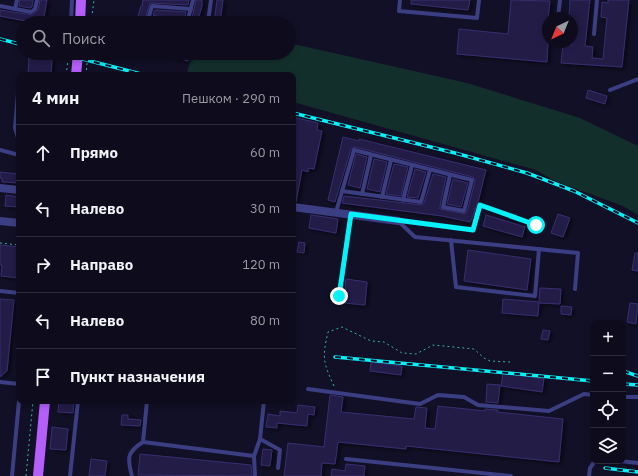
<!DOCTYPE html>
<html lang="ru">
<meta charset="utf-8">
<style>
:root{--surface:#0e0c1c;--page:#1c1a29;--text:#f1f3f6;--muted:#9b9ba3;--line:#2e2c3b}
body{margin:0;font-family:"IBM Plex Sans",sans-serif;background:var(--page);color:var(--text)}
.controls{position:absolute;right:12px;bottom:12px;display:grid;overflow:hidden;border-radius:8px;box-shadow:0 2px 6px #0003}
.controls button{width:36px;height:36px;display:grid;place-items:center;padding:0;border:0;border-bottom:1px solid var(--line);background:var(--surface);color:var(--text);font:20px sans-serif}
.compass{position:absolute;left:542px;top:12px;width:36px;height:36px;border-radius:50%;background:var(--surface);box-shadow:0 2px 6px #0003;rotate:223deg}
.stop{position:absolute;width:12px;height:12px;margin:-9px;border:3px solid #06f2f9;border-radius:50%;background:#fff}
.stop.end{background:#06f2f9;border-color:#fff;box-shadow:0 1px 4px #0008}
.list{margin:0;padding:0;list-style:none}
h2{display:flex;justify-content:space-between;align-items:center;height:52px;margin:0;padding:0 16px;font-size:17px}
h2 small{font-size:13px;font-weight:400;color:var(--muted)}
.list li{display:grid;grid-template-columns:26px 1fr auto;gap:12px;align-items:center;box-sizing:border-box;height:56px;padding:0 16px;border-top:1px solid var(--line)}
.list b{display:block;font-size:15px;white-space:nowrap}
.list em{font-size:13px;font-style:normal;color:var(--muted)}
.icon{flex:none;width:22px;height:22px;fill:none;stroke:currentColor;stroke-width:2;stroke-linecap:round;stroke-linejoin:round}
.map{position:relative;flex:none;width:638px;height:476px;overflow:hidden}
.search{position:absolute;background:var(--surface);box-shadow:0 2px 6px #0003;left:16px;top:16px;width:280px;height:44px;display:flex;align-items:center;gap:10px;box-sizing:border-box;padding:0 14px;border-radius:22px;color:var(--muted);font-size:15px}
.panel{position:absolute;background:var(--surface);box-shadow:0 2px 6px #0003;left:16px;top:72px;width:280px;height:332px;border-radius:8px}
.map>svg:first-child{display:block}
.green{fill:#132f2c}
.building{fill:#221c46;stroke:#372f71;filter:url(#shadow)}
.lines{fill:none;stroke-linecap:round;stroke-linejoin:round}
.path{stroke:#32b5a3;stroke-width:1;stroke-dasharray:2 3;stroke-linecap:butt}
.lane{stroke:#3c3e83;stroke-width:4}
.street{stroke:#3c3e83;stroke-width:8}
.primary{stroke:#b55ffb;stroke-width:10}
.rail-casing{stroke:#06f2f9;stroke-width:3.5}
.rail{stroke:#121026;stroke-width:2;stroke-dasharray:6;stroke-linecap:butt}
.route{stroke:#06f2f9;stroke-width:5}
</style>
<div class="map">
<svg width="638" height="476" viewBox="0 0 638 476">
<defs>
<filter id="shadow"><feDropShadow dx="2.5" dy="1.5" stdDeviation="2" flood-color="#0009"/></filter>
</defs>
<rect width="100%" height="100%" fill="#121026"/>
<!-- green -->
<polygon class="green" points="289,43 467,83 580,118 638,146 638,215 623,206 555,181 536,170 293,102 293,75 195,75 187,73 192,53 289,53"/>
<!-- building -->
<g class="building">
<polygon points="20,0 33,0 32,7 30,8 19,6"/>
<polygon points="40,0 47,0 44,17 36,23 0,16 0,10 32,15 38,10"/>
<polygon points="143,0 189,0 188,5 150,3 144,23 136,23 141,6 142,6"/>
<polygon points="196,0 202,0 202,6 197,23 191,23"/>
<polygon points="217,0 223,0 220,23 214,23"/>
<polygon points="411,0 470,0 468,10 411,4"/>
<polygon points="511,0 550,1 546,37 548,37 548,42 547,62 457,54 459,29 508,34"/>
<polygon points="570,0 590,0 585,46 593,47 592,58 603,59 607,18 601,17 602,2 608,3 608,0 629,0 622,67 561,63 563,44 572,45 572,18 569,18"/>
<polygon points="155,10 186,12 184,23 172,21 170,20 153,15"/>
<polygon points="166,53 190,53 188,61 166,55"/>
<polygon points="34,54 52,59 51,75 28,75 29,57 34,58"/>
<polygon points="588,90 607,96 605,104 586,98"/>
<polygon points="293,117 318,123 317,130 322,131 314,169 309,168 308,172 302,170 296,202 293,202 293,181 296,169 293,168"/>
<polygon points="343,137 359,141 359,139 486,170 478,202 477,204 472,219 470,222 442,216 342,203 344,196 422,205 424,203 433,174 446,177 440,206 440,209 465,214 467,212 475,181 473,177 355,147 351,149 335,202 328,200"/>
<polygon points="356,154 367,157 360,188 348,185"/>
<polygon points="374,159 387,162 380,192 367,189"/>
<polygon points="394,164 408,167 401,196 386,194"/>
<polygon points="415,169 426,172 418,198 407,197"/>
<polygon points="0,172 19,174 19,183 2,182 2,178 0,178"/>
<polygon points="453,179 468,183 461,207 447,204"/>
<polygon points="6,195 19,197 19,207 5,206"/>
<polygon points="558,214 570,218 563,237 551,233"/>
<polygon points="311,215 338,219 336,233 309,228"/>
<polygon points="486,215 525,227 522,237 483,226"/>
<polygon points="299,242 305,243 304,253 297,252"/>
<polygon points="0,245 19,247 19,278 1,276 2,265 0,265"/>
<polygon points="468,250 531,259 527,290 464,281"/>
<polygon points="635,253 638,253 638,271 632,270"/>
<polygon points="346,279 367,282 365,305 344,303"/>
<polygon points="540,288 561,289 560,304 539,303 538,316 502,313 503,299 539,302"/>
<polygon points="0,299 14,300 7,371 0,377"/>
<polygon points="630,303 638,304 636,324 627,322"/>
<polygon points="561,306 572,307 571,315 561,314"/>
<polygon points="543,330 550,331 548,340 541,339"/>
<polygon points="371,362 402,366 401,375 370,371"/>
<polygon points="503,373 544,379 542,392 501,386"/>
<polygon points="487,384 500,385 498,403 486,402"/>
<polygon points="330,395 343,397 341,412 414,419 416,407 427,408 425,428 435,429 438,406 485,411 485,409 498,410 497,412 563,419 559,462 406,446 406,449 338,442 335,464 322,463 321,476 284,476 288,443 324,447"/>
<polygon points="59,401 74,401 73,413 58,412"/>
<polygon points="298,405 315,407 314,415 308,414 307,426 277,423 277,428 266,427 268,414 280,416 280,411 297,413"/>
<polygon points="122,415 128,415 128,419 141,420 140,426 121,425"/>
<polygon points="52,427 68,429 66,450 50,449"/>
<polygon points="263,449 272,450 270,466 261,465"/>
<polygon points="140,454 251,465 252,476 138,475"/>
<polygon points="91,459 107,461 105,476 89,476"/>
<polygon points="346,464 365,466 364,476 331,476 332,469 345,471"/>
</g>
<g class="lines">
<!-- path -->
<g class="path">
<polyline points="91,23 94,0"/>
<polyline points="66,75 69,53"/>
<polyline points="86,75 88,53"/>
<polyline points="0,243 19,245"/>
<path d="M334 386C323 362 322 358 328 332L342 327 371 341 384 342 402 353 416 354 433 345 474 349 484 358 490 361 510 362"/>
<polyline points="26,476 33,401"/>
</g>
<!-- lane -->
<g class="lane">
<polyline points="400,0 399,11 477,18 479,0"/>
<polyline points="0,6 31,12 35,9 37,0"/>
<polyline points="15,9 17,0"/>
<polyline points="149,18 169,23"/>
<polyline points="558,18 560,0"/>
<polyline points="71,22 72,0"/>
<polyline points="208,22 211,0"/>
<polyline points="147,23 152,6 191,9"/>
<polyline points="187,23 193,0"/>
<polyline points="594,34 597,0"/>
<polyline points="19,82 15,128 19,141"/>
<polyline points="610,90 638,79"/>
<polyline points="0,150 19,155"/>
<polyline points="342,191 421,202 430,170"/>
<polyline points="362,194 371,155"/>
<polyline points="382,197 391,160"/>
<polyline points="403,200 412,165"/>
<polyline points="336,212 354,150 472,180 464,211 443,207 450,175"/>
<polyline points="398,221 415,237 578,253 575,289"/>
<polyline points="398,221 473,230 480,205 536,225"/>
<polyline points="451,240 456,287 535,296 539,249"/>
<polyline points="0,291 19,293"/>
<polyline points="339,296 351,214"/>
<polyline points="0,382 19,384"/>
<polyline points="308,389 420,404 438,395 464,397 478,405 549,411 584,394 593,395"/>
<polyline points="623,397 638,397"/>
<polyline points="147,401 143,442 254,456 260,439 264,401"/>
<polyline points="260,439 280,450 278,468"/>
<polyline points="254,456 255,476"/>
<polyline points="346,459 511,476"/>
<polyline points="620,461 638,463"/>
<polyline points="12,476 19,401"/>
<polyline points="70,476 78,401"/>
<path d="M132 476C127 458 127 452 143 442"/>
<polyline points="589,476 590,468 595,461 597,461"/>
</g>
<!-- street -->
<g class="street">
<polyline points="0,188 19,190"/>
<polyline points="293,207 398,221"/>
<polyline points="0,221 19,223"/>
</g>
<!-- primary -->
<g class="primary">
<polyline points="80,23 81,0"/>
<polyline points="76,75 78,53"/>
<polyline points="38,476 45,401"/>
</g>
<!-- rail casing -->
<g class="rail-casing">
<g id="rail">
<polyline points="0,39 23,45"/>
<polyline points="59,53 145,75"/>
<polyline points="293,113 455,153 527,173 574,191 638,223"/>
<polyline points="335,357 593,381"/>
<polyline points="623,371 638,376"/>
<polyline points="623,384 638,385"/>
<polyline points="605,468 638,472"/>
</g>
</g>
<!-- rail -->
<use href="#rail" class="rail"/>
</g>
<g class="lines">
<!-- route -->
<polyline class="route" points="339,296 351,214 473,230 480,205 536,225"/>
</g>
</svg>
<div class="controls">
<button>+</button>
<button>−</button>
<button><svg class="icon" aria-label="locate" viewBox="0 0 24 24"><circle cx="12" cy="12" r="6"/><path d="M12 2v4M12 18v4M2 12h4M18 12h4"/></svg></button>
<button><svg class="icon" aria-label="layers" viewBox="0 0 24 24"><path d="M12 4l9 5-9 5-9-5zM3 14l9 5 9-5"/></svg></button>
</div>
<svg class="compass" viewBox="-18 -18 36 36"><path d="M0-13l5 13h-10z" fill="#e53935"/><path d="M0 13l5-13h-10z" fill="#9b9ba3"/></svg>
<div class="stop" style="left:536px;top:225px"></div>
<div class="stop end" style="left:339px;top:296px"></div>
<div class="search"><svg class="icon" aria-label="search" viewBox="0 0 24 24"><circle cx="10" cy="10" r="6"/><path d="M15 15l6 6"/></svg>Поиск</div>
<section class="panel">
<h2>4 мин<small>Пешком · 290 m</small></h2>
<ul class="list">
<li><svg class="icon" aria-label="ahead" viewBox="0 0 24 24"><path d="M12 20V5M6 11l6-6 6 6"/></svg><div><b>Прямо</b></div><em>60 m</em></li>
<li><svg class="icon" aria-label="left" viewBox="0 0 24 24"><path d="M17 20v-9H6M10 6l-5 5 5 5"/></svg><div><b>Налево</b></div><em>30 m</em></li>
<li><svg class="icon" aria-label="right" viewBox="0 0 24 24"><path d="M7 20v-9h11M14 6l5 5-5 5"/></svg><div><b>Направо</b></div><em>120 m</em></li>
<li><svg class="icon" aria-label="left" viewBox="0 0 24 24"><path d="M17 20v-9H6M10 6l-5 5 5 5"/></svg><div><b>Налево</b></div><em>80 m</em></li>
<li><svg class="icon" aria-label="arrive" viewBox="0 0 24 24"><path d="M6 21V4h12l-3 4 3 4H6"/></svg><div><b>Пункт назначения</b></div></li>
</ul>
</section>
</div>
